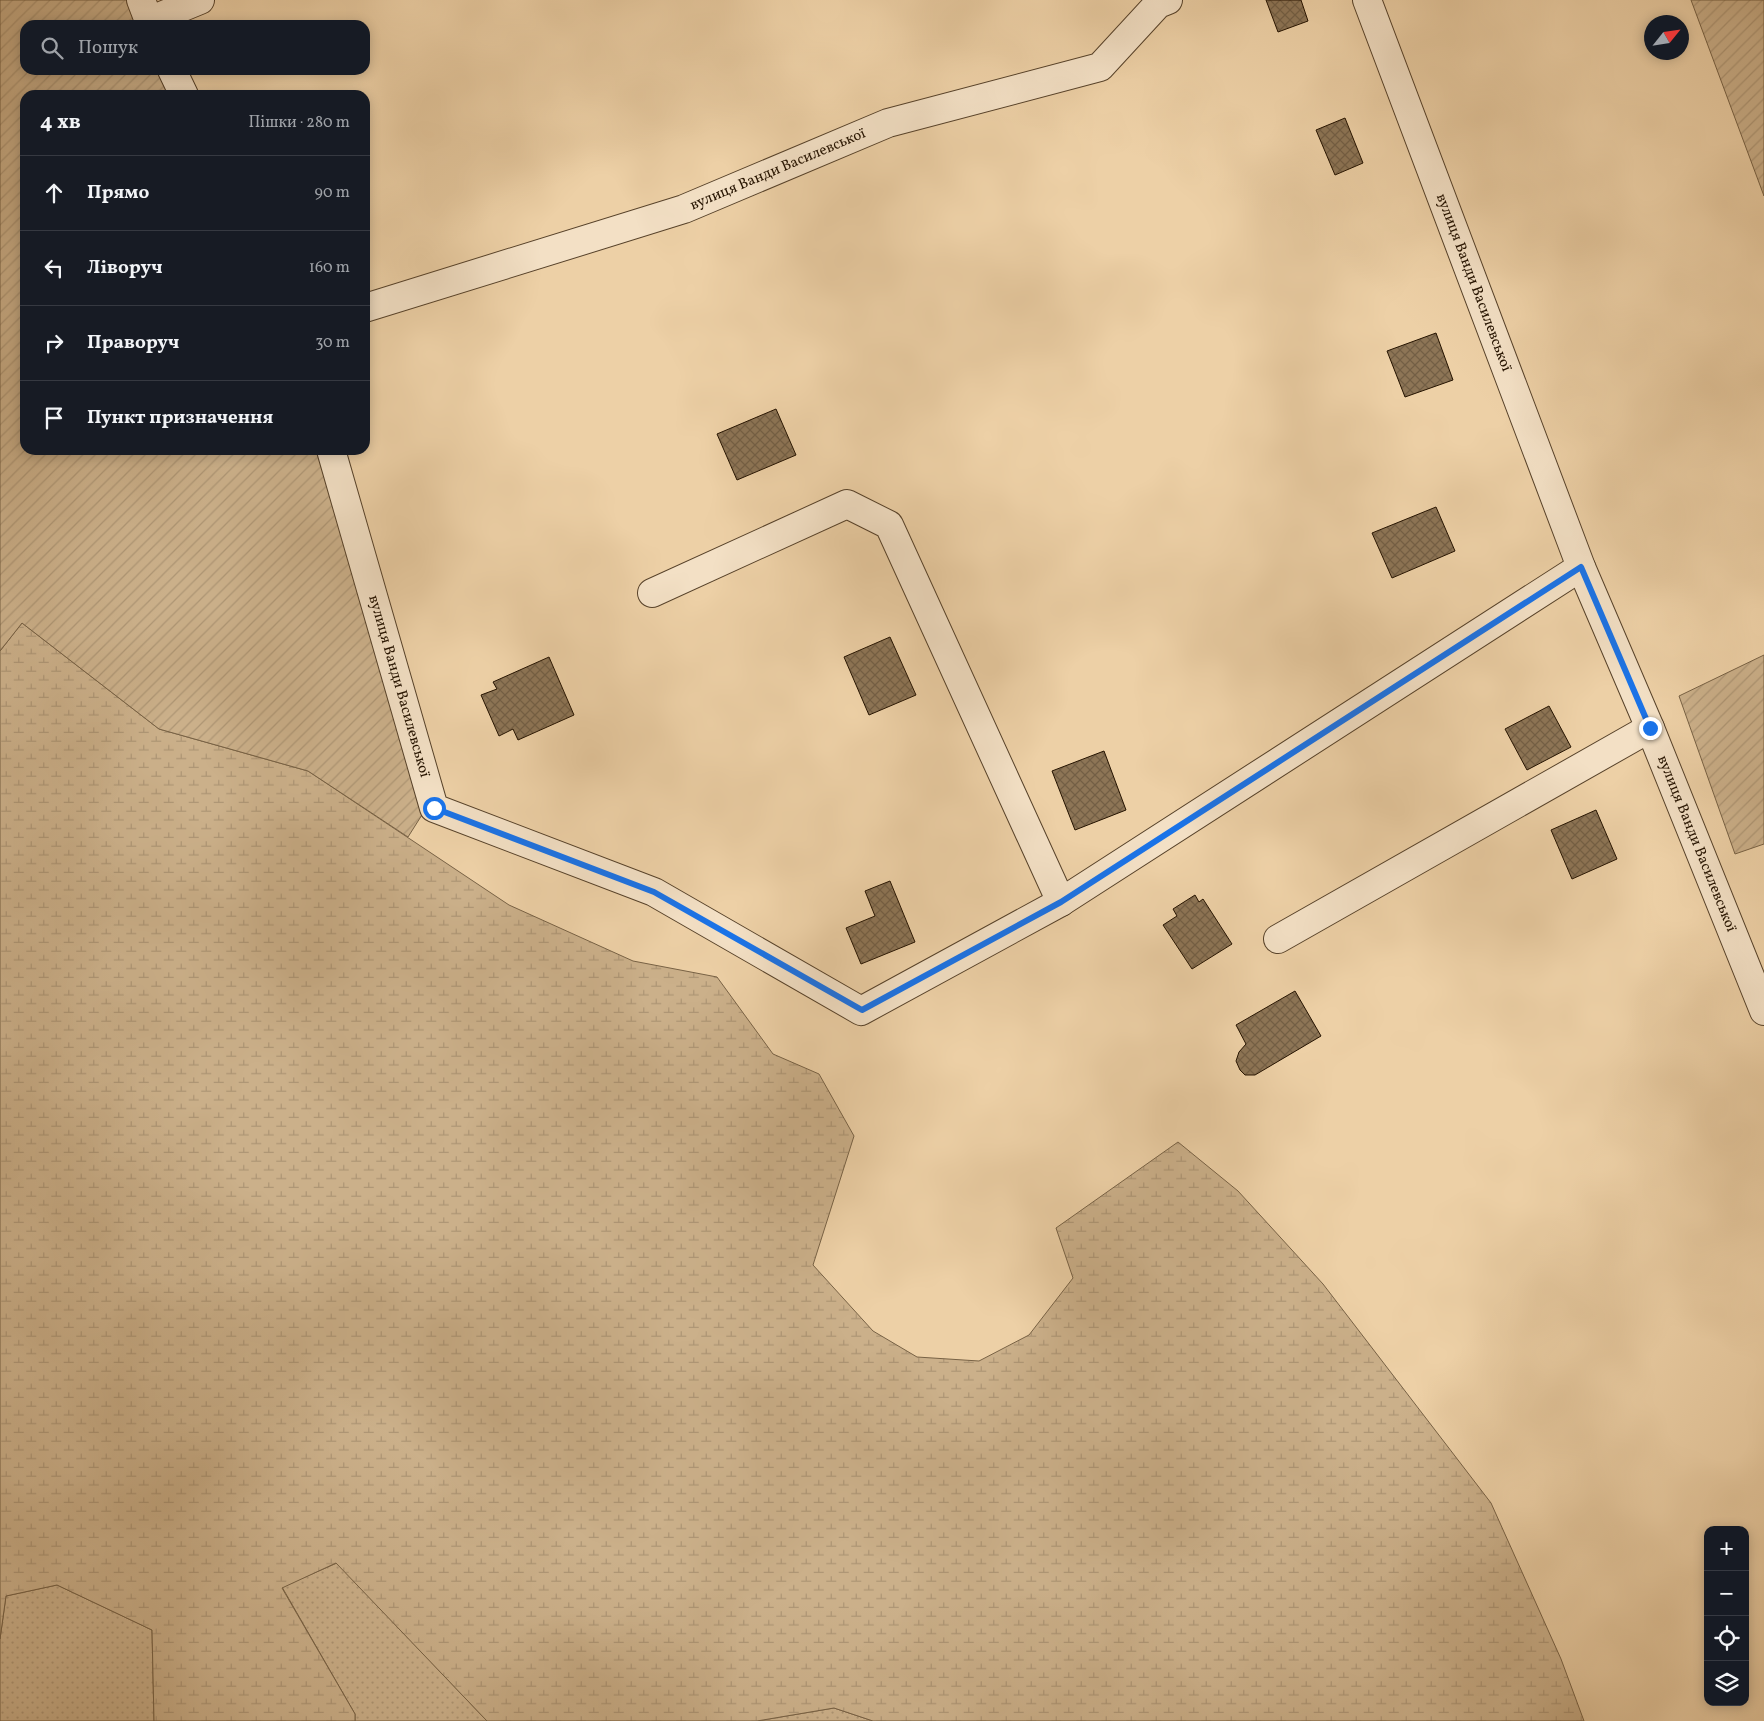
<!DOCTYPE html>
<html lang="uk">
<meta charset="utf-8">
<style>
:root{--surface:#171b24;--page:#20242c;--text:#f1f3f6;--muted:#9ea1a6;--line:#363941}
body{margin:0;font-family:Vollkorn,serif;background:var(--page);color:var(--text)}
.controls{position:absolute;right:15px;bottom:15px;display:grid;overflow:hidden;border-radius:10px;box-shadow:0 2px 12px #0003}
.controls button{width:45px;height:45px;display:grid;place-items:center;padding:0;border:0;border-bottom:1px solid var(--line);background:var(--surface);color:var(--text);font:25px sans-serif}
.compass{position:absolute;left:1644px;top:15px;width:45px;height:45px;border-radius:50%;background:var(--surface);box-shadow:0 2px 12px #0003;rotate:60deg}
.stop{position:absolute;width:15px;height:15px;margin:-11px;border:4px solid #1a73e8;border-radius:50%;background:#fff}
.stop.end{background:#1a73e8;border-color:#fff;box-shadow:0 1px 5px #0008}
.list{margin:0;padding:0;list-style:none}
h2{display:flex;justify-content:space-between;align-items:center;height:65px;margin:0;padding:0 20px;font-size:21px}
h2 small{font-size:16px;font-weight:400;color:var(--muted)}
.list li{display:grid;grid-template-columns:32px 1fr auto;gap:15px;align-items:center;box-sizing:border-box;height:75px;padding:0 20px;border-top:1px solid var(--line)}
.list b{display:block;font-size:19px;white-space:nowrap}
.list em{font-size:16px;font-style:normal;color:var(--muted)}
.icon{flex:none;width:28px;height:28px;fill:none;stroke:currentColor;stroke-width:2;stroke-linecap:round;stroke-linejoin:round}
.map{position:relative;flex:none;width:1764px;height:1721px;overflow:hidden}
.search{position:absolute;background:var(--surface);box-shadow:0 2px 12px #0003;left:20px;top:20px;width:350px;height:55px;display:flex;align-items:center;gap:12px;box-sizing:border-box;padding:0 18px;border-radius:15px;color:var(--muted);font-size:19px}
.panel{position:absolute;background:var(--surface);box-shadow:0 2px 12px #0003;left:20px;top:90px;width:350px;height:365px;border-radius:15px}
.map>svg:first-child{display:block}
.grass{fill:url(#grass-dots);stroke:#786245}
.wetland{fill:url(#wetland-marsh);stroke:#786245}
.garden{fill:url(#garden-furrows);stroke:#786245}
.building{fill:url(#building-cross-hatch);stroke:#251300}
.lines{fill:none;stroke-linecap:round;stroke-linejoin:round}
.minor-casing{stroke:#57422a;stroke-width:30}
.minor{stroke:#f3e0c5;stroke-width:28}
.route{stroke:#1a73e8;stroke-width:6}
.labels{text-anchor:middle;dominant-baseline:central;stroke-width:4.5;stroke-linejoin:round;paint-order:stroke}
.street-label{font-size:15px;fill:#251300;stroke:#f3e0c5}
</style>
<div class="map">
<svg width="1764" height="1721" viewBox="0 0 1764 1721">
<defs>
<pattern id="grass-dots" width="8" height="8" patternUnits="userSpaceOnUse" patternTransform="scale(1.25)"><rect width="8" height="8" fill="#cbb08a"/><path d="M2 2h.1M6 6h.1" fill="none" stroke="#ae9675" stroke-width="1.8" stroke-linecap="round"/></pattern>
<pattern id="wetland-marsh" width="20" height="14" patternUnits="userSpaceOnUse" patternTransform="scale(1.25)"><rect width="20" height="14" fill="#cbb08a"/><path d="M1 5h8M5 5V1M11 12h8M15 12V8" fill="none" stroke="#ae9675"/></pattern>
<pattern id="garden-furrows" width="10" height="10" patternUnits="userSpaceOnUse" patternTransform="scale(1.25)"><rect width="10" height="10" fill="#cbb08a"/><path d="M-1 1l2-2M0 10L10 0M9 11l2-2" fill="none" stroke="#ae9675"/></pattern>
<pattern id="building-cross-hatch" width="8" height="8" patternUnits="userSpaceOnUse" patternTransform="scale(1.25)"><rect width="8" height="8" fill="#8d7556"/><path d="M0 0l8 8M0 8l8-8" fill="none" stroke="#735f45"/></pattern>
</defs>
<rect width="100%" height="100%" fill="#edd0a6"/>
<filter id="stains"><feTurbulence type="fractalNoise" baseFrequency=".004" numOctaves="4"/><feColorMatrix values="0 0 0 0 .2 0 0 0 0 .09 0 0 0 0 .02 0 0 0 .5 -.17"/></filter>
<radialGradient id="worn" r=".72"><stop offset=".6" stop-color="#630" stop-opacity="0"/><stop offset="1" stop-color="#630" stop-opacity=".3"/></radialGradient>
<!-- grass -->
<g class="grass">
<polygon points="337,1563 487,1721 355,1721 355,1714 282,1587"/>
<polygon points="57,1585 152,1630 154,1721 0,1721 0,1639 6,1596"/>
<polygon points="834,1708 873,1721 757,1721"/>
</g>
<!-- wetland -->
<polygon class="wetland" points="22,623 159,729 308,771 509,905 633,961 717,977 773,1054 819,1074 854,1136 813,1265 873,1331 917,1357 979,1361 1029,1335 1073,1278 1056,1228 1178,1142 1238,1191 1323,1284 1491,1503 1561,1659 1584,1721 873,1721 834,1708 757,1721 487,1721 336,1563 282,1588 355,1714 355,1721 154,1721 152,1630 57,1585 6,1596 0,1639 0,651"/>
<!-- garden -->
<g class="garden">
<polygon points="0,0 141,0 151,25 25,25 25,70 172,70 184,95 25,95 25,450 331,450 432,799 408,837 308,771 159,729 22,623 0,651"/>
<polygon points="1691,0 1764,0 1764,196"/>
<polygon points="1764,655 1764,844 1735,854 1679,696"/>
</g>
<!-- building -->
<g class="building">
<polygon points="1266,0 1301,0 1308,21 1278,32"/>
<polygon points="1345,118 1363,163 1335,175 1316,130"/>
<polygon points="1436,333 1453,380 1405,397 1387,351"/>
<polygon points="776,409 796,455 737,480 717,434"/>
<polygon points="1436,507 1455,551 1392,578 1372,533"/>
<polygon points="890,637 916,695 869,715 844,657"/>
<polygon points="549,657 574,715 518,740 513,729 499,736 481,695 497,689 493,682"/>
<polygon points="1549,706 1571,747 1527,770 1505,729"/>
<polygon points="1104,751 1126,810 1075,830 1052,771"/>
<polygon points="1596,810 1617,859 1572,879 1551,830"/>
<polygon points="890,881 915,942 861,964 846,928 875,916 865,891"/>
<polygon points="1195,895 1199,902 1203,899 1232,944 1192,969 1163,925 1177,916 1173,909"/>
<polygon points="1295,991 1321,1036 1255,1075 1245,1075 1240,1070 1236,1061 1239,1052 1246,1044 1236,1025"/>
</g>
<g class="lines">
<!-- minor casing -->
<g class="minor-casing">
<g id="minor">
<polyline points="141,0 149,21"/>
<path id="s1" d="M1367 0 1581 567 1650 728 1764 1011"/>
<polyline points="151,25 149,21 200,0"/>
<polyline points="172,70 184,95"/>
<path id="s2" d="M365 308 684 209 888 123 1100 67 1158 4 1168 0"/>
<path id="s3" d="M331 450 434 808 654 892 861 1011 1061 902 1581 567"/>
<polyline points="652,593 847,504 889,525 1061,902"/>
<polyline points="1278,939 1650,728"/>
</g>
</g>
<!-- minor -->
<use href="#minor" class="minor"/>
</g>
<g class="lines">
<!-- route -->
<polyline class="route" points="434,808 654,892 862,1010 1061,902 1581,567 1650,728"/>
</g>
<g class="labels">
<!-- street labels -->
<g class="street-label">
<text stroke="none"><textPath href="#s2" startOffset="436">вулиця Ванди Василевської</textPath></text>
<text stroke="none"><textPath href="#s1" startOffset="302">вулиця Ванди Василевської</textPath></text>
<text stroke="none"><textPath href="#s3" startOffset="246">вулиця Ванди Василевської</textPath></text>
<text stroke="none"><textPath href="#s1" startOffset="906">вулиця Ванди Василевської</textPath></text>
</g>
</g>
<rect width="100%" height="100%" filter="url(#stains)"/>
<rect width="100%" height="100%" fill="url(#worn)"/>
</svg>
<div class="controls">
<button>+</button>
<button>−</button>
<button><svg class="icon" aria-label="locate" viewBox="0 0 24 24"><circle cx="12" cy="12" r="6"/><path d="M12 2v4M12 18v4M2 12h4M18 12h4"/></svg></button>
<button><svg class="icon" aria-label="layers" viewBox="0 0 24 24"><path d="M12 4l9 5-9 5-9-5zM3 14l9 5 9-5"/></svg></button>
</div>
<svg class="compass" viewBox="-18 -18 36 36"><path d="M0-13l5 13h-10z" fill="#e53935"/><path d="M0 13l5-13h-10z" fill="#9ea1a6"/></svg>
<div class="stop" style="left:434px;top:808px"></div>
<div class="stop end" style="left:1650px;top:728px"></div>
<div class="search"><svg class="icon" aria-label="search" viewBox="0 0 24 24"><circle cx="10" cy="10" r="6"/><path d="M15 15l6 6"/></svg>Пошук</div>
<section class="panel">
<h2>4 хв<small>Пішки · 280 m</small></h2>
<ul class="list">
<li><svg class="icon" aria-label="ahead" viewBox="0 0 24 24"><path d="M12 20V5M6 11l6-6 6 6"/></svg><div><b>Прямо</b></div><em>90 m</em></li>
<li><svg class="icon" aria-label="left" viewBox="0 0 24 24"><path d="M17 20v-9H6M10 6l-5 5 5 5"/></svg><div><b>Ліворуч</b></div><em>160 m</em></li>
<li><svg class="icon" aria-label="right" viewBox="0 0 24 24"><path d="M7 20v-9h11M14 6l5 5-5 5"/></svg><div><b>Праворуч</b></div><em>30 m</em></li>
<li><svg class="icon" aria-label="arrive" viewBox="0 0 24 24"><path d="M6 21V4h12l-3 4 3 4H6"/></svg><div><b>Пункт призначення</b></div></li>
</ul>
</section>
</div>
